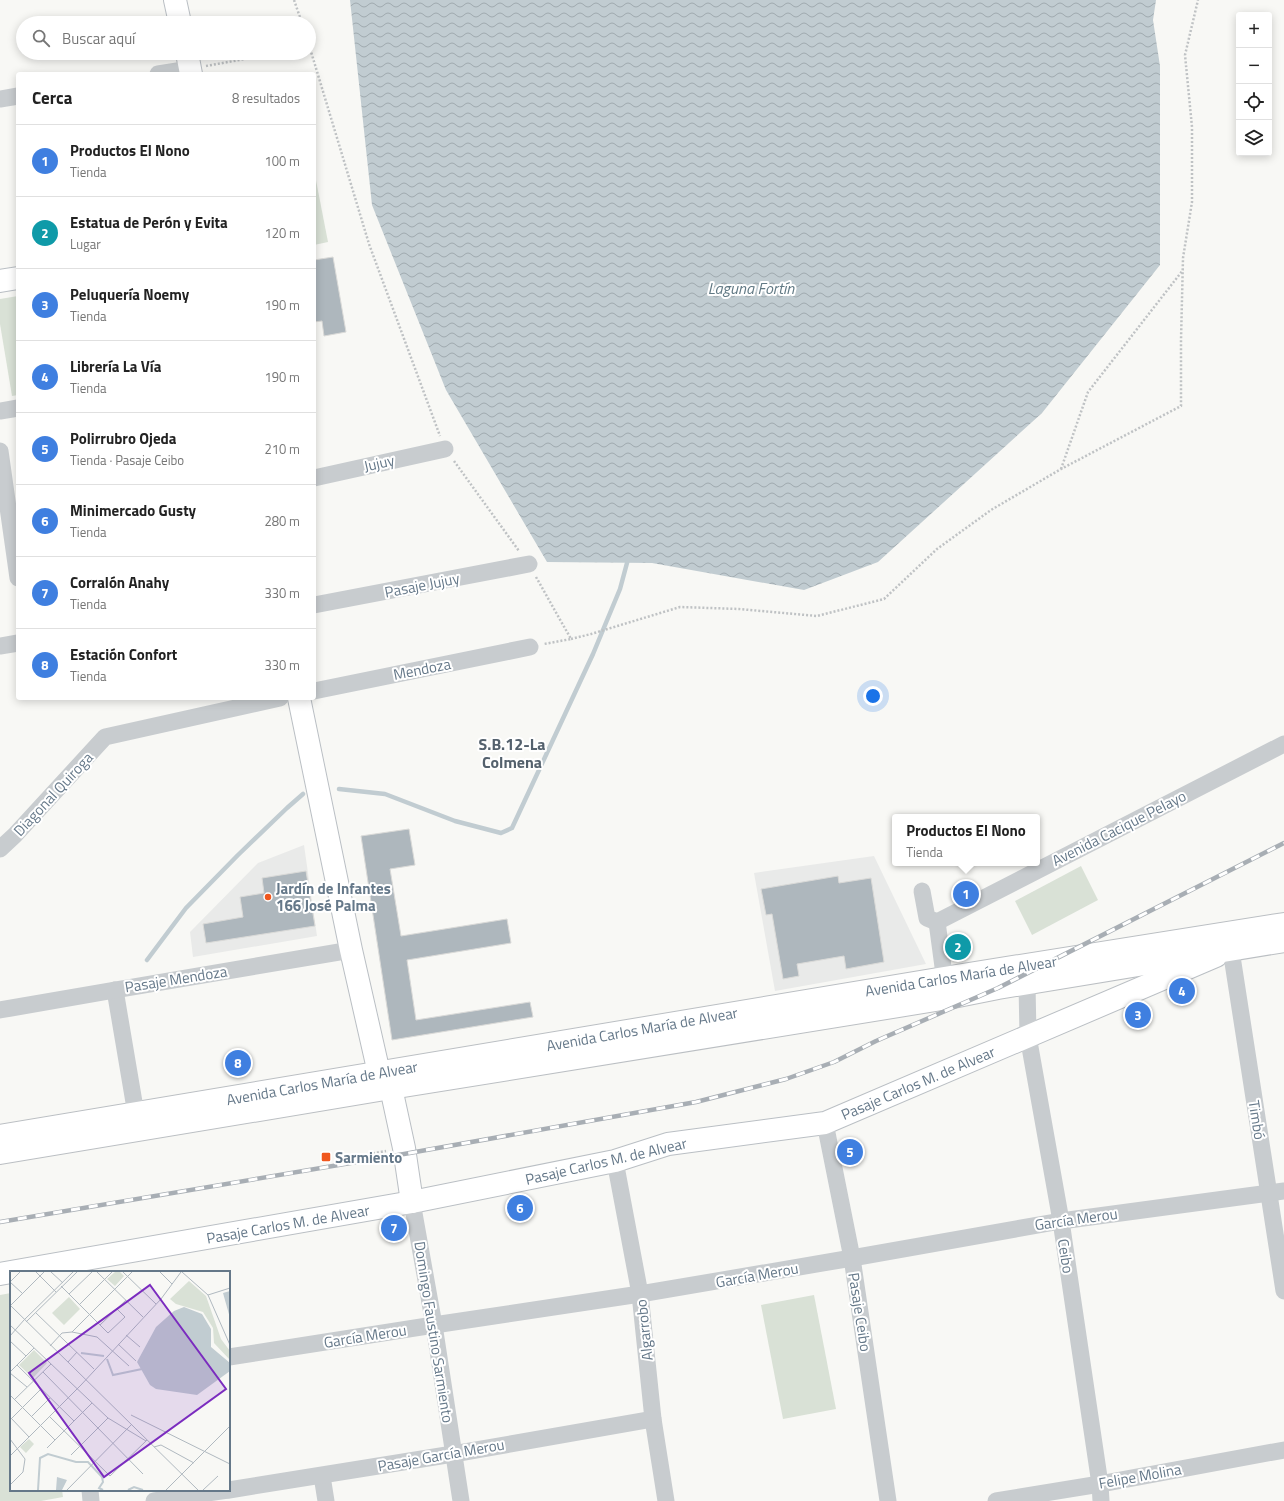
<!DOCTYPE html>
<html lang="es">
<meta charset="utf-8">
<style>
:root{--surface:#fff;--page:#f2f2f2;--text:#222;--muted:#767676;--line:#e0e0e0;--accent:#d93025}
body{margin:0;font-family:"Titillium Web",sans-serif;background:var(--page);color:var(--text)}
.controls{position:absolute;right:12px;top:12px;display:grid;overflow:hidden;border-radius:4px;box-shadow:0 2px 10px #0003}
.controls button{width:36px;height:36px;display:grid;place-items:center;padding:0;border:0;border-bottom:1px solid var(--line);background:var(--surface);color:var(--text);font:20px sans-serif}
.you{position:absolute;left:873px;top:696px;width:14px;height:14px;margin:-10px;border:3px solid #fff;border-radius:50%;background:#1a73e8;box-shadow:0 0 0 6px #1a73e833}
.badge{display:grid;place-items:center;width:26px;height:26px;border-radius:50%;background:var(--accent);color:#fff;font-size:13px;font-weight:700}
.pin{position:absolute;translate:-50% -50%;border:2px solid #fff;box-shadow:0 1px 4px #0006}
.popup{position:absolute;left:892px;top:814px;width:148px;height:52px;box-sizing:border-box;display:grid;place-content:center;border-radius:4px;background:var(--surface);filter:drop-shadow(0 1px 3px #0005);font-size:13px;white-space:nowrap;color:var(--muted)}
.popup b{font-size:15px;color:var(--text)}
.popup::after{content:'';position:absolute;left:50%;top:100%;margin-left:-8px;border:8px solid transparent;border-top-color:var(--surface)}
.list{margin:0;padding:0;list-style:none}
h2{display:flex;justify-content:space-between;align-items:center;height:52px;margin:0;padding:0 16px;font-size:17px}
h2 small{font-size:13px;font-weight:400;color:var(--muted)}
.list li{display:grid;grid-template-columns:26px 1fr auto;gap:12px;align-items:center;box-sizing:border-box;height:72px;padding:0 16px;border-top:1px solid var(--line)}
.list b{display:block;font-size:15px;white-space:nowrap}
.list p{margin:0;font-size:13px;white-space:nowrap;color:var(--muted)}
.list em{font-size:13px;font-style:normal;color:var(--muted)}
.icon{flex:none;width:22px;height:22px;fill:none;stroke:currentColor;stroke-width:2;stroke-linecap:round;stroke-linejoin:round}
.map{position:relative;flex:none;width:1284px;height:1501px;overflow:hidden}
.search{position:absolute;background:var(--surface);box-shadow:0 2px 10px #0003;left:16px;top:16px;width:300px;height:44px;display:flex;align-items:center;gap:10px;box-sizing:border-box;padding:0 14px;border-radius:22px;color:var(--muted);font-size:15px}
.panel{position:absolute;background:var(--surface);box-shadow:0 2px 10px #0003;left:16px;top:72px;width:300px;height:628px;border-radius:4px}
.map>svg:first-child{display:block}
.built{fill:#e9eae9}
.green{fill:#d9e1d6}
.water{fill:url(#water-waves)}
.lines{fill:none;stroke-linecap:round;stroke-linejoin:round}
.stream{stroke:#c1ccd1;stroke-width:4.5}
.building{fill:#aeb7bd;stroke:#dadad8}
.secondary-casing{stroke:#babfc4;stroke-width:24}
.primary-casing{stroke:#bbbfc3;stroke-width:24}
.path{stroke:#bfc2c4;stroke-width:2.5;stroke-dasharray:2 2;stroke-linecap:butt}
.street{stroke:#c8cccf;stroke-width:17}
.secondary{stroke:#fff;stroke-width:22}
.primary{stroke:#fff;stroke-width:22}
.rail-casing{stroke:#a8aeb4;stroke-width:4.5}
.rail{stroke:#fff;stroke-width:3;stroke-dasharray:9;stroke-linecap:butt}
.poi-dot{fill:#f0571e;stroke:#fff;stroke-width:1.5}
.labels{text-anchor:middle;dominant-baseline:central;stroke-width:4;stroke-linejoin:round;paint-order:stroke}
.street-label{font-size:15px;fill:#657889;stroke:#fff}
.poi-label{font-size:15px;font-weight:bold;fill:#657889;stroke:#fff;text-anchor:start}
.water-label{font-size:16px;font-style:italic;fill:#617984;stroke:#fff}
.neighbourhood-label{font-size:16px;font-weight:bold;fill:#54616d;stroke:#fff}
.inset-river{fill:none;stroke:#c1ccd1;stroke-width:2}
.inset-road{fill:none;stroke:#b0b9c0;stroke-width:1}
.view{fill:#7b2cbf;fill-opacity:0.15;stroke:#7b2cbf;stroke-width:2}
.inset-edge{fill:none;stroke:#657889;stroke-width:2}
</style>
<div class="map">
<svg width="1284" height="1501" viewBox="0 0 1284 1501">
<defs>
<pattern id="water-waves" width="16" height="10" patternUnits="userSpaceOnUse"><rect width="16" height="10" fill="#c1ccd1"/><path d="M0 5q4-4 8 0t8 0" fill="none" stroke="#a0aaaf"/></pattern>
</defs>
<rect width="100%" height="100%" fill="#f8f8f5"/>
<!-- built -->
<g class="built">
<polygon points="304,845 317,936 193,957 190,932 258,863"/>
<polygon points="874,856 926,964 775,991 754,873"/>
</g>
<!-- green -->
<g class="green">
<polygon points="314,170 328,242 314,245"/>
<polygon points="18,296 18,395 12,396 0,324 0,299"/>
<polygon points="1081,866 1098,900 1032,935 1015,901"/>
<polygon points="11,1293 11,1490 62,1490 63,1497 41,1501 0,1501 0,1295"/>
<polygon points="814,1295 836,1409 783,1419 761,1305"/>
</g>
<!-- water -->
<polygon class="water" points="350,0 1156,0 1153,20 1160,66 1160,265 1042,413 878,562 804,590 652,563 547,562 446,390 372,205"/>
<g class="lines">
<!-- stream -->
<g class="stream">
<polyline points="339,789 385,794 455,821 501,833 512,828 593,654 620,589 627,563"/>
<polyline points="147,960 186,908 238,855 287,808 303,794"/>
</g>
</g>
<!-- building -->
<g class="building">
<polygon points="333,257 346,332 324,336 322,321 314,322 314,260"/>
<polygon points="409,829 415,865 390,869 401,936 507,919 511,943 407,960 416,1020 530,1002 533,1017 392,1040 361,836"/>
<polygon points="306,871 315,926 206,943 203,924 243,917 240,897 264,893 262,878"/>
<polygon points="838,876 839,883 871,878 884,962 846,969 844,956 797,964 799,976 783,979 772,914 766,915 761,889"/>
</g>
<g class="lines">
<!-- secondary casing -->
<g class="secondary-casing">
<g id="secondary">
<polyline points="175,0 180,23"/>
<polyline points="187,53 191,74"/>
<polyline points="0,281 18,278"/>
<polyline points="299,698 351,950 379,1073 391,1088 404,1148 412,1202"/>
<polyline points="0,1274 412,1202 615,1161 668,1144 825,1123 1216,956"/>
</g>
</g>
<!-- primary casing -->
<g class="primary-casing">
<g id="primary">
<polyline points="0,1136 944,978 1284,924"/>
<polyline points="0,1153 391,1088 948,998 998,988 1284,941"/>
</g>
</g>
<!-- path -->
<g class="path">
<polyline points="294,0 302,23"/>
<polyline points="309,45 369,244 440,436"/>
<polyline points="206,66 278,53"/>
<polyline points="454,461 519,551"/>
<polyline points="1061,469 1088,392 1183,270"/>
<polyline points="536,577 571,639 544,644"/>
<polyline points="571,639 591,634 680,607 739,609 817,616 884,599 937,549 991,510 1061,469 1181,406 1181,340 1183,258 1192,202 1192,127 1185,55 1198,0"/>
<polyline points="369,1154 386,1151"/>
</g>
<!-- street -->
<g class="street">
<polyline points="158,74 190,69"/>
<polyline points="0,99 18,96"/>
<polyline points="0,411 18,408"/>
<polyline points="0,451 18,578"/>
<polyline points="314,478 445,449"/>
<polyline points="314,605 529,564"/>
<polyline points="0,646 18,643"/>
<polyline points="314,691 530,647"/>
<polyline points="0,849 15,835 105,737 280,698"/>
<polyline points="922,891 927,918 937,922"/>
<polyline points="937,922 1284,744"/>
<polyline points="937,922 946,989"/>
<polyline points="1231,950 1284,1291"/>
<polyline points="1021,973 1027,984 1028,1036 1061,1221 1100,1484 1101,1501"/>
<polyline points="115,990 136,1114"/>
<polyline points="0,1010 115,990 351,950"/>
<polyline points="825,1123 852,1258 888,1501"/>
<polyline points="615,1161 640,1294 653,1419 666,1501"/>
<polyline points="412,1202 434,1325 461,1501"/>
<polyline points="229,1357 434,1325 640,1294 852,1258 1061,1221 1284,1191"/>
<polyline points="322,1476 326,1501"/>
<polyline points="90,1490 91,1501"/>
<polyline points="229,1490 453,1454 653,1419"/>
<polyline points="154,1501 228,1490"/>
<polyline points="996,1501 1100,1484 1284,1450"/>
</g>
<!-- secondary -->
<use href="#secondary" class="secondary"/>
<!-- primary -->
<use href="#primary" class="primary"/>
<!-- rail casing -->
<g class="rail-casing">
<polyline id="rail" points="0,1222 404,1154 696,1102 786,1079 834,1062 876,1041 998,988 1284,843"/>
</g>
<!-- rail -->
<use href="#rail" class="rail"/>
</g>
<!-- markers -->
<g class="poi-dot">
<circle cx="268" cy="897" r="4"/>
<rect x="321" y="1152" width="10" height="10" rx="2"/>
</g>
<g class="labels">
<!-- street labels -->
<g class="street-label">
<text transform="translate(379 463) rotate(-13)">Jujuy</text>
<text transform="translate(422 585) rotate(-11)">Pasaje Jujuy</text>
<text transform="translate(422 669) rotate(-11)">Mendoza</text>
<text transform="translate(53 794) rotate(-47)">Diagonal Quiroga</text>
<text transform="translate(1119 828) rotate(-27)">Avenida Cacique Pelayo</text>
<text transform="translate(961 976) rotate(-9)">Avenida Carlos María de Alvear</text>
<text transform="translate(176 979) rotate(-9)">Pasaje Mendoza</text>
<text transform="translate(642 1029) rotate(-10)">Avenida Carlos María de Alvear</text>
<text transform="translate(322 1083) rotate(-10)">Avenida Carlos María de Alvear</text>
<text transform="translate(918 1083) rotate(-23)">Pasaje Carlos M. de Alvear</text>
<text transform="translate(1257 1120) rotate(81)">Timbó</text>
<text transform="translate(606 1161) rotate(-13)">Pasaje Carlos M. de Alvear</text>
<text transform="translate(1076 1219) rotate(-8)">García Merou</text>
<text transform="translate(288 1224) rotate(-10)">Pasaje Carlos M. de Alvear</text>
<text transform="translate(1066 1256) rotate(81)">Ceibo</text>
<text transform="translate(757 1275) rotate(-10)">García Merou</text>
<text transform="translate(860 1312) rotate(81)">Pasaje Ceibo</text>
<text transform="translate(644 1330) rotate(-96)">Algarrobo</text>
<text transform="translate(434 1332) rotate(81)">Domingo Faustino Sarmiento</text>
<text transform="translate(365 1336) rotate(-9)">García Merou</text>
<text transform="translate(441 1455) rotate(-10)">Pasaje García Merou</text>
<text transform="translate(1140 1476) rotate(-10)">Felipe Molina</text>
</g>
<!-- poi labels -->
<g class="poi-label">
<text x="276" y="888">Jardín de Infantes<tspan x="276" dy="17">166 José Palma</tspan></text>
<text x="335" y="1157">Sarmiento</text>
</g>
<!-- water labels -->
<g class="water-label">
<text x="751" y="288">Laguna Fortín</text>
</g>
<!-- neighbourhood labels -->
<g class="neighbourhood-label">
<text x="512" y="744">S.B.12-La<tspan x="512" dy="18">Colmena</tspan></text>
</g>
</g>
<!-- overview -->
<g transform="translate(10 1271)">
<rect width="220" height="220" fill="#f8f8f5"/>
<path d="M105 1H110L114 5 105 15 97 8ZM179 10 196 25 211 68 220 80V89L204 72 203 57 193 41 166 33 160 28ZM59 26 70 38 54 54 42 42ZM24 79 37 92 23 107 9 94ZM19 168 24 173 16 182 10 176Z" fill="#d9e1d6"/>
<path d="M220 20V47L213 22ZM174 36 192 43 201 58V76L220 92V100L187 124 146 118 140 114 127 91 146 56 164 40ZM47 206 57 209 52 219H46Z" fill="#c1ccd1"/>
<path class="inset-river" d="M71 82 94 85M97 88 103 104 132 98M28 219 30 187 38 183 66 191H78L92 206 93 211 89 217 93 219M118 219 124 216 133 219"/>
<path class="inset-road" d="M26 1 46 21M41 1 53 12M87 1 133 46M113 1 146 33M150 1 162 13M172 1 198 24 220 74M0 11 12 22M0 11 10 1M51 15 98 62 115 46 107 38M59 23 82 1M198 24 220 17M0 34 188 219M69 34 102 1M0 35 34 1M26 42 84 98M14 49 63 1M16 51 67 1M0 54 98 147 136 170M90 54 116 29M62 61 87 66 119 95M116 64 130 76M0 65 14 49M0 70 16 85M108 73 126 90M40 75 52 62 62 61 122 1M58 91 67 81M7 94 64 150M0 101 24 77M33 101 133 203M0 102 17 116M0 124 45 169M4 129 41 93M121 144 220 193M21 146 40 127M40 146 100 205 137 169M1 147 19 166M0 149 31 118M0 168 15 188 13 201 0 214M144 176 151 174 184 192M37 177 82 132M61 184 98 147M0 185 71 114 151 28 171 1M57 219 122 153M156 219 220 155M193 219 208 205"/>
<path class="view" d="M140 14 216 118 94 206 19 102Z"/>
<rect width="220" height="220" class="inset-edge"/>
</g>
</svg>
<div class="controls">
<button>+</button>
<button>−</button>
<button><svg class="icon" aria-label="locate" viewBox="0 0 24 24"><circle cx="12" cy="12" r="6"/><path d="M12 2v4M12 18v4M2 12h4M18 12h4"/></svg></button>
<button><svg class="icon" aria-label="layers" viewBox="0 0 24 24"><path d="M12 4l9 5-9 5-9-5zM3 14l9 5 9-5"/></svg></button>
</div>
<div class="you"></div>
<div class="pin badge" style="left:966px;top:894px;background:#3f7fe0">1</div>
<div class="popup"><b>Productos El Nono</b>Tienda</div>
<div class="pin badge" style="left:958px;top:947px;background:#0f9aa8">2</div>
<div class="pin badge" style="left:1138px;top:1015px;background:#3f7fe0">3</div>
<div class="pin badge" style="left:1182px;top:991px;background:#3f7fe0">4</div>
<div class="pin badge" style="left:850px;top:1152px;background:#3f7fe0">5</div>
<div class="pin badge" style="left:520px;top:1208px;background:#3f7fe0">6</div>
<div class="pin badge" style="left:394px;top:1228px;background:#3f7fe0">7</div>
<div class="pin badge" style="left:238px;top:1063px;background:#3f7fe0">8</div>
<div class="search"><svg class="icon" aria-label="search" viewBox="0 0 24 24"><circle cx="10" cy="10" r="6"/><path d="M15 15l6 6"/></svg>Buscar aquí</div>
<section class="panel">
<h2>Cerca<small>8 resultados</small></h2>
<ul class="list">
<li><span class="badge" style="background:#3f7fe0">1</span><div><b>Productos El Nono</b><p>Tienda</p></div><em>100 m</em></li>
<li><span class="badge" style="background:#0f9aa8">2</span><div><b>Estatua de Perón y Evita</b><p>Lugar</p></div><em>120 m</em></li>
<li><span class="badge" style="background:#3f7fe0">3</span><div><b>Peluquería Noemy</b><p>Tienda</p></div><em>190 m</em></li>
<li><span class="badge" style="background:#3f7fe0">4</span><div><b>Librería La Vía</b><p>Tienda</p></div><em>190 m</em></li>
<li><span class="badge" style="background:#3f7fe0">5</span><div><b>Polirrubro Ojeda</b><p>Tienda · Pasaje Ceibo</p></div><em>210 m</em></li>
<li><span class="badge" style="background:#3f7fe0">6</span><div><b>Minimercado Gusty</b><p>Tienda</p></div><em>280 m</em></li>
<li><span class="badge" style="background:#3f7fe0">7</span><div><b>Corralón Anahy</b><p>Tienda</p></div><em>330 m</em></li>
<li><span class="badge" style="background:#3f7fe0">8</span><div><b>Estación Confort</b><p>Tienda</p></div><em>330 m</em></li>
</ul>
</section>
</div>
